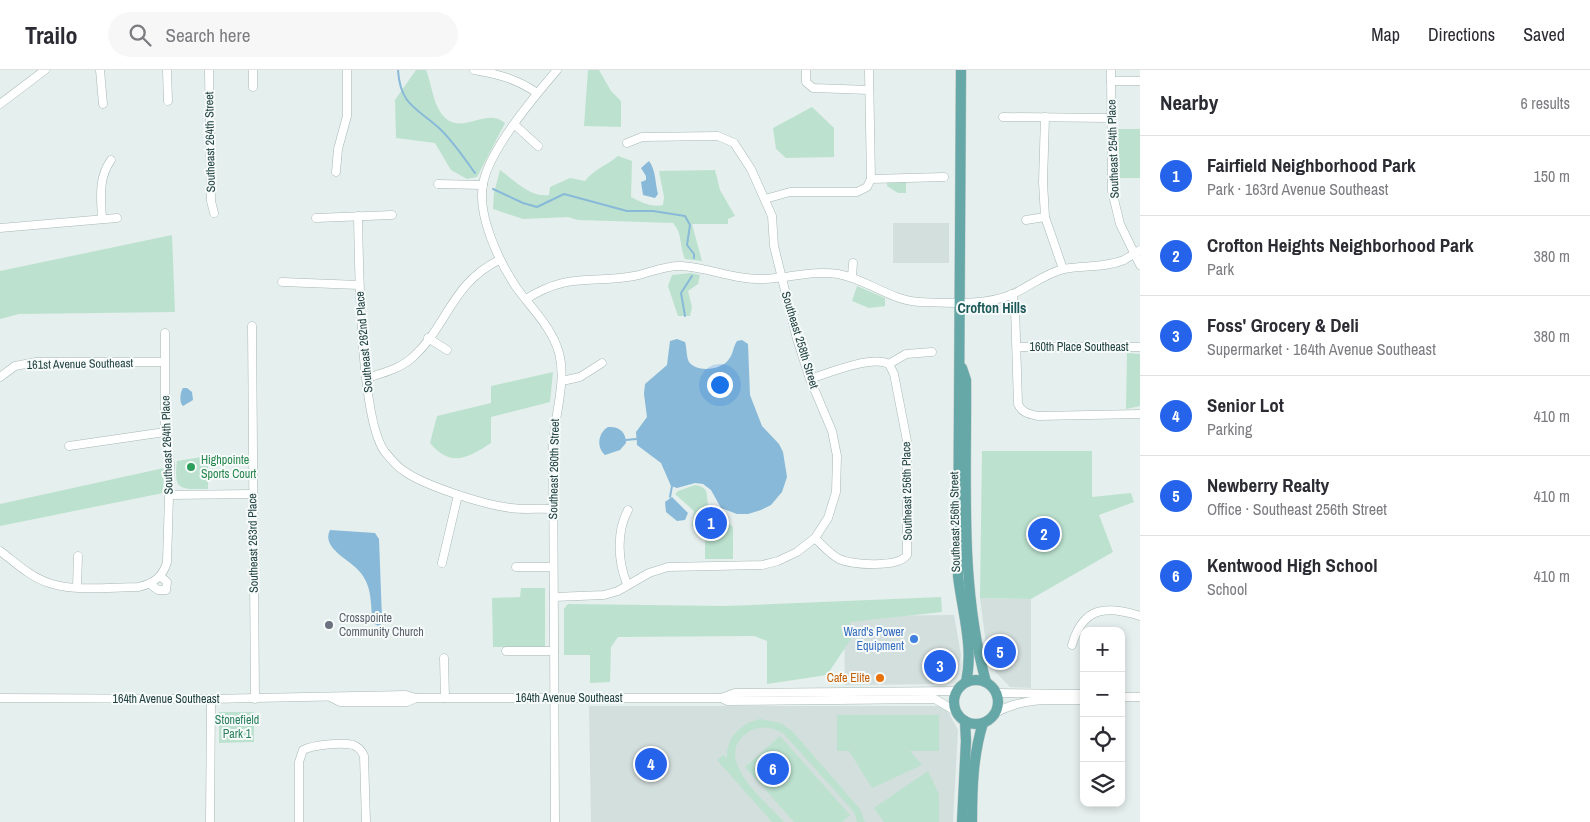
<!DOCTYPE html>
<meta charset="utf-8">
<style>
:root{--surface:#fff;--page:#f7f7f7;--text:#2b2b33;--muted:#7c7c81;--line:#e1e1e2;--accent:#2563eb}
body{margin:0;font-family:"Archivo Narrow",sans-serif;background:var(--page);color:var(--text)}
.controls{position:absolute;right:15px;bottom:15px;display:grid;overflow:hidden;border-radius:10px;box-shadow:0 2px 8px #0003}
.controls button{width:45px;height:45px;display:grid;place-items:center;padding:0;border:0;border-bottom:1px solid var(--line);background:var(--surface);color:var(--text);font:25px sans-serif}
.you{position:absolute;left:719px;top:314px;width:18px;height:18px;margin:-12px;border:4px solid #fff;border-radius:50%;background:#1a73e8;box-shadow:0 0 0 8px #1a73e833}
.badge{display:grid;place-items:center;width:32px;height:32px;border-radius:50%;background:var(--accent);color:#fff;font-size:16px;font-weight:700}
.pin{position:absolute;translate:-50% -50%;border:2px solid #fff;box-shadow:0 1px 5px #0006}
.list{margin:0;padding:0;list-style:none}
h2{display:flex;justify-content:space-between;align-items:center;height:65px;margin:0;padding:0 20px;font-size:21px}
h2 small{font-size:16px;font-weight:400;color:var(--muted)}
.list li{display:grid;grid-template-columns:32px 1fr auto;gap:15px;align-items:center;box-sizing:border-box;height:80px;padding:0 20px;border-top:1px solid var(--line)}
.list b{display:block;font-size:19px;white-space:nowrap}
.list p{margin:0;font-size:16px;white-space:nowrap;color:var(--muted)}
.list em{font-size:16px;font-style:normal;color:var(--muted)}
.icon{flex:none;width:28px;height:28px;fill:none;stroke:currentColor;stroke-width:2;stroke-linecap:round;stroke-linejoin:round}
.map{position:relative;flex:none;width:1140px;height:752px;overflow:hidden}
header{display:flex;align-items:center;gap:30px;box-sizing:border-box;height:70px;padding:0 25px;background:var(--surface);border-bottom:1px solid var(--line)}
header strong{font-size:24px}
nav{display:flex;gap:28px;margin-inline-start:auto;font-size:18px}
.search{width:350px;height:45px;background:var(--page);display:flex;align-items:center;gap:12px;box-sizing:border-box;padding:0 18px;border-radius:28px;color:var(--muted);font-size:19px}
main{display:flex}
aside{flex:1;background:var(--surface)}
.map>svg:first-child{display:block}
.built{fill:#d3dfdd}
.green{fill:#bce2cf}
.water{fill:#89b9d8}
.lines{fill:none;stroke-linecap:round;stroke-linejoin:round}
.stream{stroke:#89b9d8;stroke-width:2}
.minor-casing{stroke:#a7b8b6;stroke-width:9}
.major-casing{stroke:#c1caca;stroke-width:11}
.minor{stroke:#fff;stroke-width:8}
.major{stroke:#66a8a7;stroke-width:10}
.leisure-dot{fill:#2e9e5b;stroke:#f6fbfa;stroke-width:2}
.worship-dot{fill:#6b7280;stroke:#f6fbfa;stroke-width:2}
.shop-dot{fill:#3f7fe0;stroke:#f6fbfa;stroke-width:2}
.food-dot{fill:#e8710a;stroke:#f6fbfa;stroke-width:2}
.labels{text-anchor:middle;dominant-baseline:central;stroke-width:4;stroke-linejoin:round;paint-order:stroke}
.street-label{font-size:12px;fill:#224342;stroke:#f6fbfa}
.leisure-label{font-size:12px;fill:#27864d;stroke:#f6fbfa;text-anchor:start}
.worship-label{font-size:12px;fill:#5b616d;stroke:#f6fbfa;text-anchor:start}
.shop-label{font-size:12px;fill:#366cbe;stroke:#f6fbfa;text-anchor:end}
.food-label{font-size:12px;fill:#c56008;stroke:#f6fbfa;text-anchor:end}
.park-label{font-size:12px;fill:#287e5d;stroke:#f6fbfa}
.neighbourhood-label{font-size:14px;font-weight:bold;fill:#1b5757;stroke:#f6fbfa}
</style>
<header>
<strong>Trailo</strong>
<div class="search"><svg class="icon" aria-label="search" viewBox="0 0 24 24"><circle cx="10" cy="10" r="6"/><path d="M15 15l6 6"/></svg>Search here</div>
<nav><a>Map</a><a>Directions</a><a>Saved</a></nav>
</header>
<main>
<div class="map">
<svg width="1140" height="752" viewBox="0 0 1140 752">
<rect width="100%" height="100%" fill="#e5efed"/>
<!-- built -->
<g class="built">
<rect x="893" y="153" width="56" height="40"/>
<polygon points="980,528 1031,529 1031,618 1010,617 992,598 988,589"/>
<polygon points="954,545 961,585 958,604 954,609 943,614 845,615 844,546"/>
<polygon points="589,636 945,636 958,660 953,752 591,752"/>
</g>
<!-- green -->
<g class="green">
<path d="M416 0H426C431 12 432 26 438 38 453 67 475 46 494 48 498 48 502 51 505 53L477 107 467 109 451 100 435 73 396 68 395 30Z"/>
<polygon points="588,0 599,0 611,21 621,31 621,57 584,56"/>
<polygon points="812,37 834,58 834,87 786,88 776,79 773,58"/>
<polygon points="1118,59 1140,59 1140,108 1119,108"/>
<path d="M618 86 632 91 631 127C640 132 653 138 663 135L664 127 659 101 715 100 720 120 735 146 728 149V154H692L702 191 685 189C679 176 683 164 673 153L578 150 568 147 523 149 493 139 494 123 500 100C514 110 531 128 549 125L550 117 570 108 585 111C593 100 607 95 618 86Z"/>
<polygon points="887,109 906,109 906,123 898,123 887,116"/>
<polygon points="172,165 175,242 19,244 0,249 0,201"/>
<polygon points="691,203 700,205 698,214 688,221 692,237 690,246 678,246 668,216 672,205"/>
<polygon points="857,216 885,228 885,236 869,238 852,231"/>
<polygon points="1127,283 1140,284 1140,336 1126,339"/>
<path d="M553 302 550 332 491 347V373C468 388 451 398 430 373L437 346 491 333V316Z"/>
<polygon points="982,381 1092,381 1092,427 1131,423 1134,432 1099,445 1113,482 1031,529 980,528"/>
<path d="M208 386V419C181 419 173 422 177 391Z"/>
<polygon points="164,398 163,423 0,456 0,434"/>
<path d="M695 415C711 417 705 427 709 437L733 457V489H705V457H692L694 441 675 424 678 421Z"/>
<polygon points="521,518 545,518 545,577 493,577 492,528 520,527"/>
<polygon points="941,527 942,542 850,552 851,569 827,605 767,614 767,571 754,566 618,567 611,577 610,612 590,613 590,585 564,585 564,539 568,534 725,536"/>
<polygon points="219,642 254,642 254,672 219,673"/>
<polygon points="837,645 939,645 939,681 910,681 922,695 872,718 849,681 837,681"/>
<path d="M760 649 781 653 793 662 860 739 865 752H857L854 742 783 663C773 657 761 655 750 661 708 686 766 732 784 752H772L717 690 723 685 727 688C726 668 741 653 760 649Z"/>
<polygon points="780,666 850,745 842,752 794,752 745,697"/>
<polygon points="928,701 939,724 939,752 884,752 874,738"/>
</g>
<!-- water -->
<g class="water">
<path d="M649 91C656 100 655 113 658 124L655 128 643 125 641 112 646 110V106L641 98Z"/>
<path d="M677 269 685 272C687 278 686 286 689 292 697 303 722 300 729 289 733 284 733 277 737 271L742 270 748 274 750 325 762 356 779 374 783 382 787 407 782 422 771 435 761 440 748 444H737L721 438 711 420 703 414 695 413 677 418 671 416 661 393 637 375 636 362 647 347 644 324 645 314 667 295 670 271Z"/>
<path d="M183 318H187L192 322 193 330 183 336C179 333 180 322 183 318Z"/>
<path d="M608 357C619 356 626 362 626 373L620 380 605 385C596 377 598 363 608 357Z"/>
<polygon points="672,427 688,443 685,450 677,451 666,442 665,432"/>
<path d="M330 460 375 463 379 469 382 549 380 557 373 553C370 534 373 516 359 501 349 489 321 478 330 460Z"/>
</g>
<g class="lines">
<!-- stream -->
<g class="stream">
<path d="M398 0C400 35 417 38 439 58 453 71 464 88 475 103"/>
<polyline points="493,119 523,133 537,137 564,124 627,141 653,141 685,146 690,155 687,175 694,184 694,188"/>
<polyline points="685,246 681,223 692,206"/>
<polyline points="626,370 636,369"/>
<polyline points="670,427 672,416"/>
</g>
<!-- minor casing -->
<g class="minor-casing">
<g id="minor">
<polyline points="100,0 103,34"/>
<polyline points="167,0 168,31"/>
<polyline points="209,0 211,131 214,143"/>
<path d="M474 0C498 4 517 9 537 23"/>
<polyline points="806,0 806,12 813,18 869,20"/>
<polyline points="869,0 871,109"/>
<polyline points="1111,0 1112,121 1120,154 1140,195"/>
<polyline points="1111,11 1140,11"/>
<polyline points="253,17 253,0"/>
<polyline points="0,34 45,0"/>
<polyline points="1003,47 1111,48"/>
<polyline points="1045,47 1043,112 1045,147 1063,199"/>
<polyline points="515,55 538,76"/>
<polyline points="336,102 338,79 347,46 347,0"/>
<polyline points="871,109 944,107"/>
<polyline points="438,114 483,115"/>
<polyline points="765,129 790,122 857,122 867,117 871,109"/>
<path d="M358 146C359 193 360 350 385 382 390 388 397 397 404 401 425 416 485 435 511 438 525 440 539 438 553 439"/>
<polyline points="316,148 392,145"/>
<path d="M102 149C101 128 98 108 111 90"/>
<polyline points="1026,150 1045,147"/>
<polyline points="0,158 117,148"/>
<polyline points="852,206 853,193"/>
<polyline points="282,212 359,215"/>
<path d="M1012 224 1015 237 1018 334C1022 343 1029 344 1038 346L1140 344"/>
<path d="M526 229C569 202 589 214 634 206 650 203 665 195 682 196 710 198 735 210 764 209 789 208 813 200 838 204 867 209 891 231 920 232 950 233 985 236 1013 224 1030 216 1046 203 1064 199 1084 195 1105 198 1124 190 1129 187 1135 183 1140 180"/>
<polyline points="252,256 255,629"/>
<polyline points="428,268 447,280"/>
<polyline points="1017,277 1140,277"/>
<polyline points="0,307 15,296 36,292 164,292"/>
<path d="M367 308C383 303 400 299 413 287 448 255 451 214 499 190"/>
<path d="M810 309C828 303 872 285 889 294L906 284 932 282"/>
<polyline points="562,311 580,307 602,293"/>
<polyline points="69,376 165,362"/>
<polyline points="169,425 253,424"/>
<path d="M815 468C823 476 830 484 839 489 853 495 898 498 907 485V371L894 304 889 294"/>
<path d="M0 481C15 492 30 507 49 513 76 522 110 517 138 517 153 514 163 507 167 492L170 394 165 362V263"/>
<polyline points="442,493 458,425"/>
<polyline points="516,497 553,497"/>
<polyline points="150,514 158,520 166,520 167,512 160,506"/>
<path d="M627 514C618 492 616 462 628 440"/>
<polyline points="77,517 78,486"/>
<polyline points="554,527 604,525 618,521 649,503 668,497 762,495 778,491 797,482 815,468 828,448 836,422 837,386 832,361 810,309 797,269 774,176 772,146 751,99 734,73 718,66 642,67 627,73"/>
<path d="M1072 575C1083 537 1105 535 1140 546"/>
<polyline points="506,581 554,581"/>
<polyline points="444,588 445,628"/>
<polyline points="997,623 1084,624"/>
<polyline points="1121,627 1140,627"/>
<polyline points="0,628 211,629 406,625 416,628 721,628 735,623 957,621"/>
<polyline points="332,628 340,632 407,632 416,628"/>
<polyline points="721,628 727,631 935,629 957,642"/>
<path d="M995 643C1026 626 1050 631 1084 630"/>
<polyline points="210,752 211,629"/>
<path d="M299 752V692L303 680C313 675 341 672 353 675 359 677 362 681 364 686L366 752"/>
<path d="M555 752 553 377C554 346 567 312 559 283 552 257 531 238 516 217 499 191 477 146 483 114 489 80 534 27 557 0"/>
</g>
</g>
<!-- major casing -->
<g class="major-casing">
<g id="major">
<path d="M961 0 958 506C962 541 974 577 966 612"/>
<path d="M962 298 966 310C967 410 959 515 986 612"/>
<circle cx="976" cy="632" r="22"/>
<polyline points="962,752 966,671 965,651"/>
<path d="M972 752C972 718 973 685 983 653"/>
</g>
</g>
<!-- minor -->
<use href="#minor" class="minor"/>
<!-- major -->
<use href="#major" class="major"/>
</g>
<!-- markers -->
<circle class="leisure-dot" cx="191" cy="397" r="5"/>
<circle class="worship-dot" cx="329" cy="555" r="5"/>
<circle class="shop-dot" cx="914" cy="569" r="5"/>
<circle class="food-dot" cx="880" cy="608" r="5"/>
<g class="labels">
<!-- street labels -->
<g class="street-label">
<text transform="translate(210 72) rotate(-91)">Southeast 264th Street</text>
<text transform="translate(1113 79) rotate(-92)">Southeast 254th Place</text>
<text transform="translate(800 270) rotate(73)">Southeast 258th Street</text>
<text transform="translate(364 272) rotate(-95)">Southeast 262nd Place</text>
<text x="1079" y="277">160th Place Southeast</text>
<text transform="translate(80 294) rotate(-1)">161st Avenue Southeast</text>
<text transform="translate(167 375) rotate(-92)">Southeast 264th Place</text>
<text transform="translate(554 399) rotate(-89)">Southeast 260th Street</text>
<text transform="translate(907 421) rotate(-91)">Southeast 256th Place</text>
<text transform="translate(955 452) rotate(-91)">Southeast 256th Street</text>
<text transform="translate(253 473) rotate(-91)">Southeast 263rd Place</text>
<text x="569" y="628">164th Avenue Southeast</text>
<text x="166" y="629">164th Avenue Southeast</text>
</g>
<!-- leisure labels -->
<g class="leisure-label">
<text x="201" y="390">Highpointe<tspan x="201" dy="14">Sports Court</tspan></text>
</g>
<!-- worship labels -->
<g class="worship-label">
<text x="339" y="548">Crosspointe<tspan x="339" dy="14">Community Church</tspan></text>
</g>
<!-- shop labels -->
<g class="shop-label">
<text x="904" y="562">Ward's Power<tspan x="904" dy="14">Equipment</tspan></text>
</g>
<!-- food labels -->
<g class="food-label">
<text x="870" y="608">Cafe Elite</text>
</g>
<!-- park labels -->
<g class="park-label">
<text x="237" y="650">Stonefield<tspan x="237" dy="14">Park 1</tspan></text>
</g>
<!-- neighbourhood labels -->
<g class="neighbourhood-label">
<text x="992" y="238">Crofton Hills</text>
</g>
</g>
</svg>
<div class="controls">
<button>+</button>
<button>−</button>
<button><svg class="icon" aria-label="locate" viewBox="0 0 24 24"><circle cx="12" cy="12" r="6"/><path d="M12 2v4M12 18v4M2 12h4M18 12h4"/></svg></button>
<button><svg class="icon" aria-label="layers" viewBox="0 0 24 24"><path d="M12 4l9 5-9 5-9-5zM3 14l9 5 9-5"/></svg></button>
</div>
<div class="you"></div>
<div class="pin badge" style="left:711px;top:453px">1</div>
<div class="pin badge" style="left:1044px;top:464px">2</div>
<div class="pin badge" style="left:940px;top:596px">3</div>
<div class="pin badge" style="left:651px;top:694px">4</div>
<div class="pin badge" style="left:1000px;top:582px">5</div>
<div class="pin badge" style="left:773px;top:699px">6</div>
</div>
<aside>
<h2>Nearby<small>6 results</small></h2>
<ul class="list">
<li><span class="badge">1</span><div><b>Fairfield Neighborhood Park</b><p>Park · 163rd Avenue Southeast</p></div><em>150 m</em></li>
<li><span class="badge">2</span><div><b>Crofton Heights Neighborhood Park</b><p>Park</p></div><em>380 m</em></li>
<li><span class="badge">3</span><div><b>Foss' Grocery &amp; Deli</b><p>Supermarket · 164th Avenue Southeast</p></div><em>380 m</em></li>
<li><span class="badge">4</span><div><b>Senior Lot</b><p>Parking</p></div><em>410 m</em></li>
<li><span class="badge">5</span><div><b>Newberry Realty</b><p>Office · Southeast 256th Street</p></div><em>410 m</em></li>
<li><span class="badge">6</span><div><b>Kentwood High School</b><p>School</p></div><em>410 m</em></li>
</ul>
</aside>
</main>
